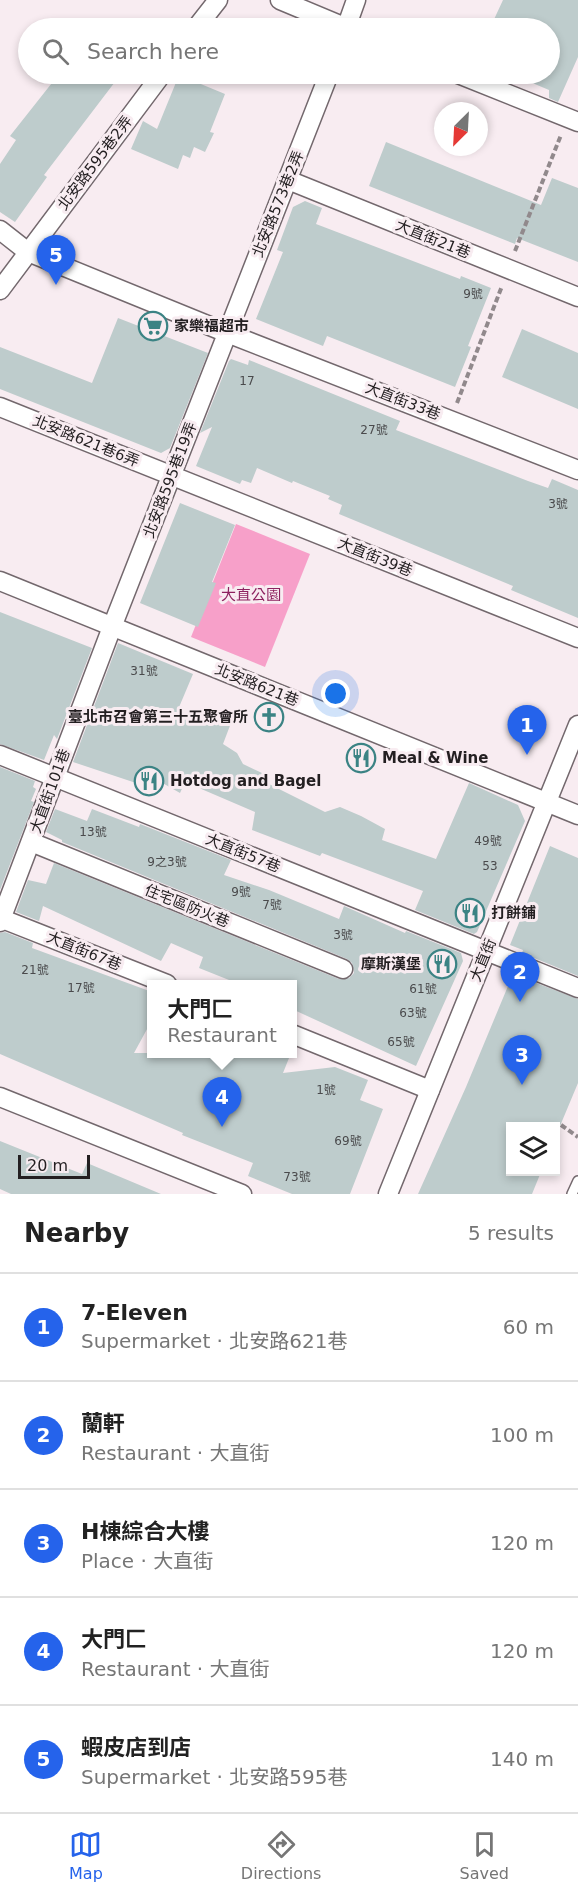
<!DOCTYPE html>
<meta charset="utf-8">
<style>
:root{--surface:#fff;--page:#f2f2f2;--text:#222;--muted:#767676;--line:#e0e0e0;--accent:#2563eb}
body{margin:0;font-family:"DejaVu Sans","Noto Sans TC",sans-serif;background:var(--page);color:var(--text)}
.controls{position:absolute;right:18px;bottom:18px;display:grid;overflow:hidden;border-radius:0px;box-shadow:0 3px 9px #0003}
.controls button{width:54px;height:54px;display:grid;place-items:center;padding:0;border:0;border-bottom:2px solid var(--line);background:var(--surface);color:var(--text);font:30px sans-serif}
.compass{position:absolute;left:434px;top:102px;width:54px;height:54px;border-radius:50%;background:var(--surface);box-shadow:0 3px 9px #0003;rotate:204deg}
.scale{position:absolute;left:18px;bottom:15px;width:72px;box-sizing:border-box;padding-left:6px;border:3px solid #231f21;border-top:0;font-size:16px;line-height:21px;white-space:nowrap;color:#231f21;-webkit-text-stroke:4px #f8ecf1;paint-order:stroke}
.you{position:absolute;left:336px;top:694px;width:21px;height:21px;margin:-15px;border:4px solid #fff;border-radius:50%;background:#1a73e8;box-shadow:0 0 0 9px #1a73e833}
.badge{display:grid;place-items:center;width:39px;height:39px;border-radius:50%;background:var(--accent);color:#fff;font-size:20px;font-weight:700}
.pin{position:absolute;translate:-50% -50px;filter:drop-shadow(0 2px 3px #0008)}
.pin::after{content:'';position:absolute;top:32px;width:21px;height:18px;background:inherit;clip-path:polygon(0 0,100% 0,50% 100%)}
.popup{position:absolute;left:147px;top:980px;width:150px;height:78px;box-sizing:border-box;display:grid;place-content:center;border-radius:0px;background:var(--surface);filter:drop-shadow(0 2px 4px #0005);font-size:20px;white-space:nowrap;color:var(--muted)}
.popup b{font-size:22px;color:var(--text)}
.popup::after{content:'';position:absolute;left:50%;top:100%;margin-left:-12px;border:12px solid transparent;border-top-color:var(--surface)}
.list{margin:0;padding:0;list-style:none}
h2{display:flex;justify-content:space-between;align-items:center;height:78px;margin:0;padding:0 24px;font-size:26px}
h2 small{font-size:20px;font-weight:400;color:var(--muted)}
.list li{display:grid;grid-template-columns:39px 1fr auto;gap:18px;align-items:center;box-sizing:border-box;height:108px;padding:0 24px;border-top:2px solid var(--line)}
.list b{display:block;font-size:22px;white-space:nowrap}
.list p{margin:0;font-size:20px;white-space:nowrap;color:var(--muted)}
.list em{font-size:20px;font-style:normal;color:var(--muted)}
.icon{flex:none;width:33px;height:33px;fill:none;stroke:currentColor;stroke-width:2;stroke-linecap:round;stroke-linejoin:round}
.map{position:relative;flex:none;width:578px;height:1194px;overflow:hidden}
.search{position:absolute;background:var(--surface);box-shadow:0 3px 9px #0003;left:18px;right:18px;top:18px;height:66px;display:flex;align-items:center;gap:15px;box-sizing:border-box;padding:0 21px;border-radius:33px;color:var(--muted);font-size:22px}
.sheet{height:618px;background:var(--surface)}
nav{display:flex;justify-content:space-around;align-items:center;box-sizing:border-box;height:84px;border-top:2px solid var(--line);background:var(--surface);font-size:16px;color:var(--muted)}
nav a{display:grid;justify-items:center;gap:3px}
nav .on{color:var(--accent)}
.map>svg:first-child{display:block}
.green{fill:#f7a0c9}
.building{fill:#becccc}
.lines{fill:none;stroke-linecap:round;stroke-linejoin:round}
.lane-casing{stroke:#73686d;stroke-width:12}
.street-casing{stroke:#73686d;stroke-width:21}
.path{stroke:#91898c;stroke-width:4;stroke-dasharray:6 3;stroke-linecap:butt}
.lane{stroke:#fff;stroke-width:9}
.street{stroke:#fff;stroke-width:18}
.labels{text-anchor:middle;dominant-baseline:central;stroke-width:6;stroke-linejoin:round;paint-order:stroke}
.number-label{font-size:12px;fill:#4a4a4c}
.street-label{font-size:15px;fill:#231f21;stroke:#f8ecf1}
.poi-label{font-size:15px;font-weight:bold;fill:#231f21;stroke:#f8ecf1;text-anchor:start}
.park-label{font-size:15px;fill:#8d225f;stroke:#f8ecf1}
</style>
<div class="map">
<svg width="578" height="1194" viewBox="0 0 578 1194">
<rect width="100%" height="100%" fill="#f8ecf1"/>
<!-- green -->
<polygon class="green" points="236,524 310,554 265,667 191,637"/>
<!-- building -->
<g class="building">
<polygon points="503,0 578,0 578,57 558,102 549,98 549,90 511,74 549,74 549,28 490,28"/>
<polygon points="59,74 121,74 44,175 47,177 15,222 0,212 0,164 16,140 10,136"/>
<polygon points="179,75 225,94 210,132 214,133 205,152 194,147 190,158 183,155 178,169 131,149 143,121 157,129"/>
<polygon points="386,142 541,205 552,178 578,188 578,262 517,238 515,244 369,186"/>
<polygon points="305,201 322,208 316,224 460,279 461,276 491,288 468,346 471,347 455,387 327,336 323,346 256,319 283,252 277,250 293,207"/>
<polygon points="118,318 208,353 170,448 161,453 0,389 0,347 92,383"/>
<polygon points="522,329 578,353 578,409 502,377"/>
<polygon points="231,359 248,365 249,360 400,421 396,430 528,481 548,488 552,479 578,490 578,618 511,590 513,586 339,514 342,505 328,499 330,496 293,481 292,483 257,468 251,483 242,480 240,484 196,466 212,427 200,433 229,361"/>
<polygon points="180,503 235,525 212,582 216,583 198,627 140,603"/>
<polygon points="0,612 92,648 57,739 54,735 44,760 0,744"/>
<polygon points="118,643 193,674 177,712 231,723 223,744 237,753 243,764 262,773 259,779 325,812 340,807 361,816 385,829 382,840 436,859 469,783 518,805 525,821 477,932 474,934 415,910 423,891 322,853 320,856 252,830 255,812 185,782 180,793 159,781 157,790 73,762"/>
<polygon points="0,767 35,781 33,787 36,789 31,801 34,802 0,890"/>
<polygon points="55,809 87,821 92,809 139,827 140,824 231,860 224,875 269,890 339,919 344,906 405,933 406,931 461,953 463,961 416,1066 292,1009 292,984 239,984 199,968 203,957 171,943 161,961 43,906 39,921 16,912 28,880 46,884 54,863 339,979 349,978 354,973 352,963 347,959 62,842 62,840 46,832"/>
<polygon points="550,846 578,858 578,976 522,953 523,950 510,945"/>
<polygon points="5,932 33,943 32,948 152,992 152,1020 134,1053 291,1053 283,1073 335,1067 368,1080 360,1100 383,1109 350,1194 292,1194 248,1176 253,1163 182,1135 183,1133 0,1054 0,933"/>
<polygon points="513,974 578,999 578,1083 560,1126 510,1126 510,1172 541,1172 532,1194 418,1194 466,1087"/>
<polygon points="0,1141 82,1174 87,1163 161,1194 11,1194 0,1189"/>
</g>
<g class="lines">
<!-- lane casing -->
<g class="lane-casing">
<polyline id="lane" points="572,1194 578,1181"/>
</g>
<!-- street casing -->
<g class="street-casing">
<g id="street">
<polyline points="280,0 347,28"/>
<polyline points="196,28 218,0"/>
<polyline points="346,28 356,0"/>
<polyline points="458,74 578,122"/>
<polyline points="288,180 578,297"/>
<polyline points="0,230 28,252 227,333 578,470"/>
<polyline points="0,290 162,74"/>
<polyline points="0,407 578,638"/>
<polyline points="0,581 578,815"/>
<polyline points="0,755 578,988"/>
<polyline points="31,842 343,969"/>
<polyline points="0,918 167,984"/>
<polyline points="0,922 112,627 329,74"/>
<polyline points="292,1034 430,1090"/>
<polyline points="0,1097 242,1194"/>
<polyline points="388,1194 578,725"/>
</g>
</g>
<!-- path -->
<g class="path">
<polyline points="515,251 561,135"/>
<polyline points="457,403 502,286"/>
<polyline points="561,1125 578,1137"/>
</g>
<!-- lane -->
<use href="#lane" class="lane"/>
<!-- street -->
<use href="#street" class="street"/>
</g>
<!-- icons -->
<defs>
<g id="supermarket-ring" transform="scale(1.5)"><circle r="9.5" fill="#f8ecf1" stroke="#3b8384" stroke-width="1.5"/><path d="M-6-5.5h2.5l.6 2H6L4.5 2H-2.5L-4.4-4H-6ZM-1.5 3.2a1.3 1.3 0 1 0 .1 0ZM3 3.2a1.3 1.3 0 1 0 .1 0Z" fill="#3b8384"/></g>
<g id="church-ring" transform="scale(1.5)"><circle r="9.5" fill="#f8ecf1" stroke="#3b8384" stroke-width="1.5"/><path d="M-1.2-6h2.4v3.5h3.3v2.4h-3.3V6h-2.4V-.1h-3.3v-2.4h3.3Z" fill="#3b8384"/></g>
<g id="restaurant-ring" transform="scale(1.5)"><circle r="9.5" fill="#f8ecf1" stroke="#3b8384" stroke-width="1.5"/><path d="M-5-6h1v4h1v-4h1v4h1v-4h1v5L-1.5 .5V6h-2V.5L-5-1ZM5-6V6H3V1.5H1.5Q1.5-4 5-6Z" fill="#3b8384"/></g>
</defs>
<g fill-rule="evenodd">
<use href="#supermarket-ring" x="153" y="326"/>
<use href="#church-ring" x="269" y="717"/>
<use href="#restaurant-ring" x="361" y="758"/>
<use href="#restaurant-ring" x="149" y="781"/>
<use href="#restaurant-ring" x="470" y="913"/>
<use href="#restaurant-ring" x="442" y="964"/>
</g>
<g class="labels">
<!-- number labels -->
<g class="number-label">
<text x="473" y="294">9號</text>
<text x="247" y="381">17</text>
<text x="374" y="430">27號</text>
<text x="558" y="504">3號</text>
<text x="144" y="671">31號</text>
<text x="93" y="832">13號</text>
<text x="488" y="841">49號</text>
<text x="167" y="862">9之3號</text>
<text x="490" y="866">53</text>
<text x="241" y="892">9號</text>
<text x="272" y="905">7號</text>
<text x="343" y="935">3號</text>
<text x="35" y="970">21號</text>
<text x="81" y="988">17號</text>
<text x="423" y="989">61號</text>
<text x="413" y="1013">63號</text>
<text x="401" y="1042">65號</text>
<text x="326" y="1090">1號</text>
<text x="348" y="1141">69號</text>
<text x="297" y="1177">73號</text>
</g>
<!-- street labels -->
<g class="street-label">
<text transform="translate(95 163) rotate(-53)">北安路595巷2弄</text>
<text transform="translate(278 204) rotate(-68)">北安路573巷2弄</text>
<text transform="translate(433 239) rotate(22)">大直街21巷</text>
<text transform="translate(403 401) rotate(21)">大直街33巷</text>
<text transform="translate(86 441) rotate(22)">北安路621巷6弄</text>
<text transform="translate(170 480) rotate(-69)">北安路595巷19弄</text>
<text transform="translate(375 557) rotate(22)">大直街39巷</text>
<text transform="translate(257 685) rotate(22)">北安路621巷</text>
<text transform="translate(50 791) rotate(-70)">大直街101巷</text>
<text transform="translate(243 853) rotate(22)">大直街57巷</text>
<text transform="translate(187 906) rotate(22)">住宅區防火巷</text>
<text transform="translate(84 951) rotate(22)">大直街67巷</text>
<text transform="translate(483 960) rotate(-68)">大直街</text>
</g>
<!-- poi labels -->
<g class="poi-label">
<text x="174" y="326">家樂福超市</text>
<text x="248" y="717" text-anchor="end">臺北市召會第三十五聚會所</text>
<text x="382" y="758">Meal &amp; Wine</text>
<text x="170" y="781">Hotdog and Bagel</text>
<text x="491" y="913">打餅鋪</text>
<text x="421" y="964" text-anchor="end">摩斯漢堡</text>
</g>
<!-- park labels -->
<g class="park-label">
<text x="251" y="595">大直公園</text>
</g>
</g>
</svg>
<div class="controls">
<button><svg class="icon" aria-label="layers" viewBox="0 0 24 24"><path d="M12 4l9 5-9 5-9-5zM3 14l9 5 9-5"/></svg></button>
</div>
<svg class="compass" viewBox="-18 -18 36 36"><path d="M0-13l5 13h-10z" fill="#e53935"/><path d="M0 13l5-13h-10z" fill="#767676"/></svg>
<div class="scale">20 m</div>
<div class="you"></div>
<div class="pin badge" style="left:527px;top:755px">1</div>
<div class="pin badge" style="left:520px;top:1002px">2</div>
<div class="pin badge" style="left:522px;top:1085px">3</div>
<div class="pin badge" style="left:222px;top:1127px">4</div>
<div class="popup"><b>大門匚</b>Restaurant</div>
<div class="pin badge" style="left:56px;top:285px">5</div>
<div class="search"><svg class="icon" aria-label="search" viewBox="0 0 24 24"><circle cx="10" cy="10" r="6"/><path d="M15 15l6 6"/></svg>Search here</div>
</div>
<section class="sheet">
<h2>Nearby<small>5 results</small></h2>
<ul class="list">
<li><span class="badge">1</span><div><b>7-Eleven</b><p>Supermarket · 北安路621巷</p></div><em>60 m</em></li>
<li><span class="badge">2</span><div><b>蘭軒</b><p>Restaurant · 大直街</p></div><em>100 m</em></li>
<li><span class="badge">3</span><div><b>H棟綜合大樓</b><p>Place · 大直街</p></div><em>120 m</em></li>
<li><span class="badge">4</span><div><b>大門匚</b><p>Restaurant · 大直街</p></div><em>120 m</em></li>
<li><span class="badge">5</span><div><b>蝦皮店到店</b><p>Supermarket · 北安路595巷</p></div><em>140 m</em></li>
</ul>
</section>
<nav>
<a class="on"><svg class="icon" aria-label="map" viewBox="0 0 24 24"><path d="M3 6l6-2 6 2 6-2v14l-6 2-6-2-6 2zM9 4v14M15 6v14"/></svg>Map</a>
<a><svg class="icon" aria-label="directions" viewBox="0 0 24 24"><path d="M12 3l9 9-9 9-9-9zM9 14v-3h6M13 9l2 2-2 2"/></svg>Directions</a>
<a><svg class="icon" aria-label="saved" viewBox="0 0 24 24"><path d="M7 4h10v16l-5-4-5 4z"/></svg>Saved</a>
</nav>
